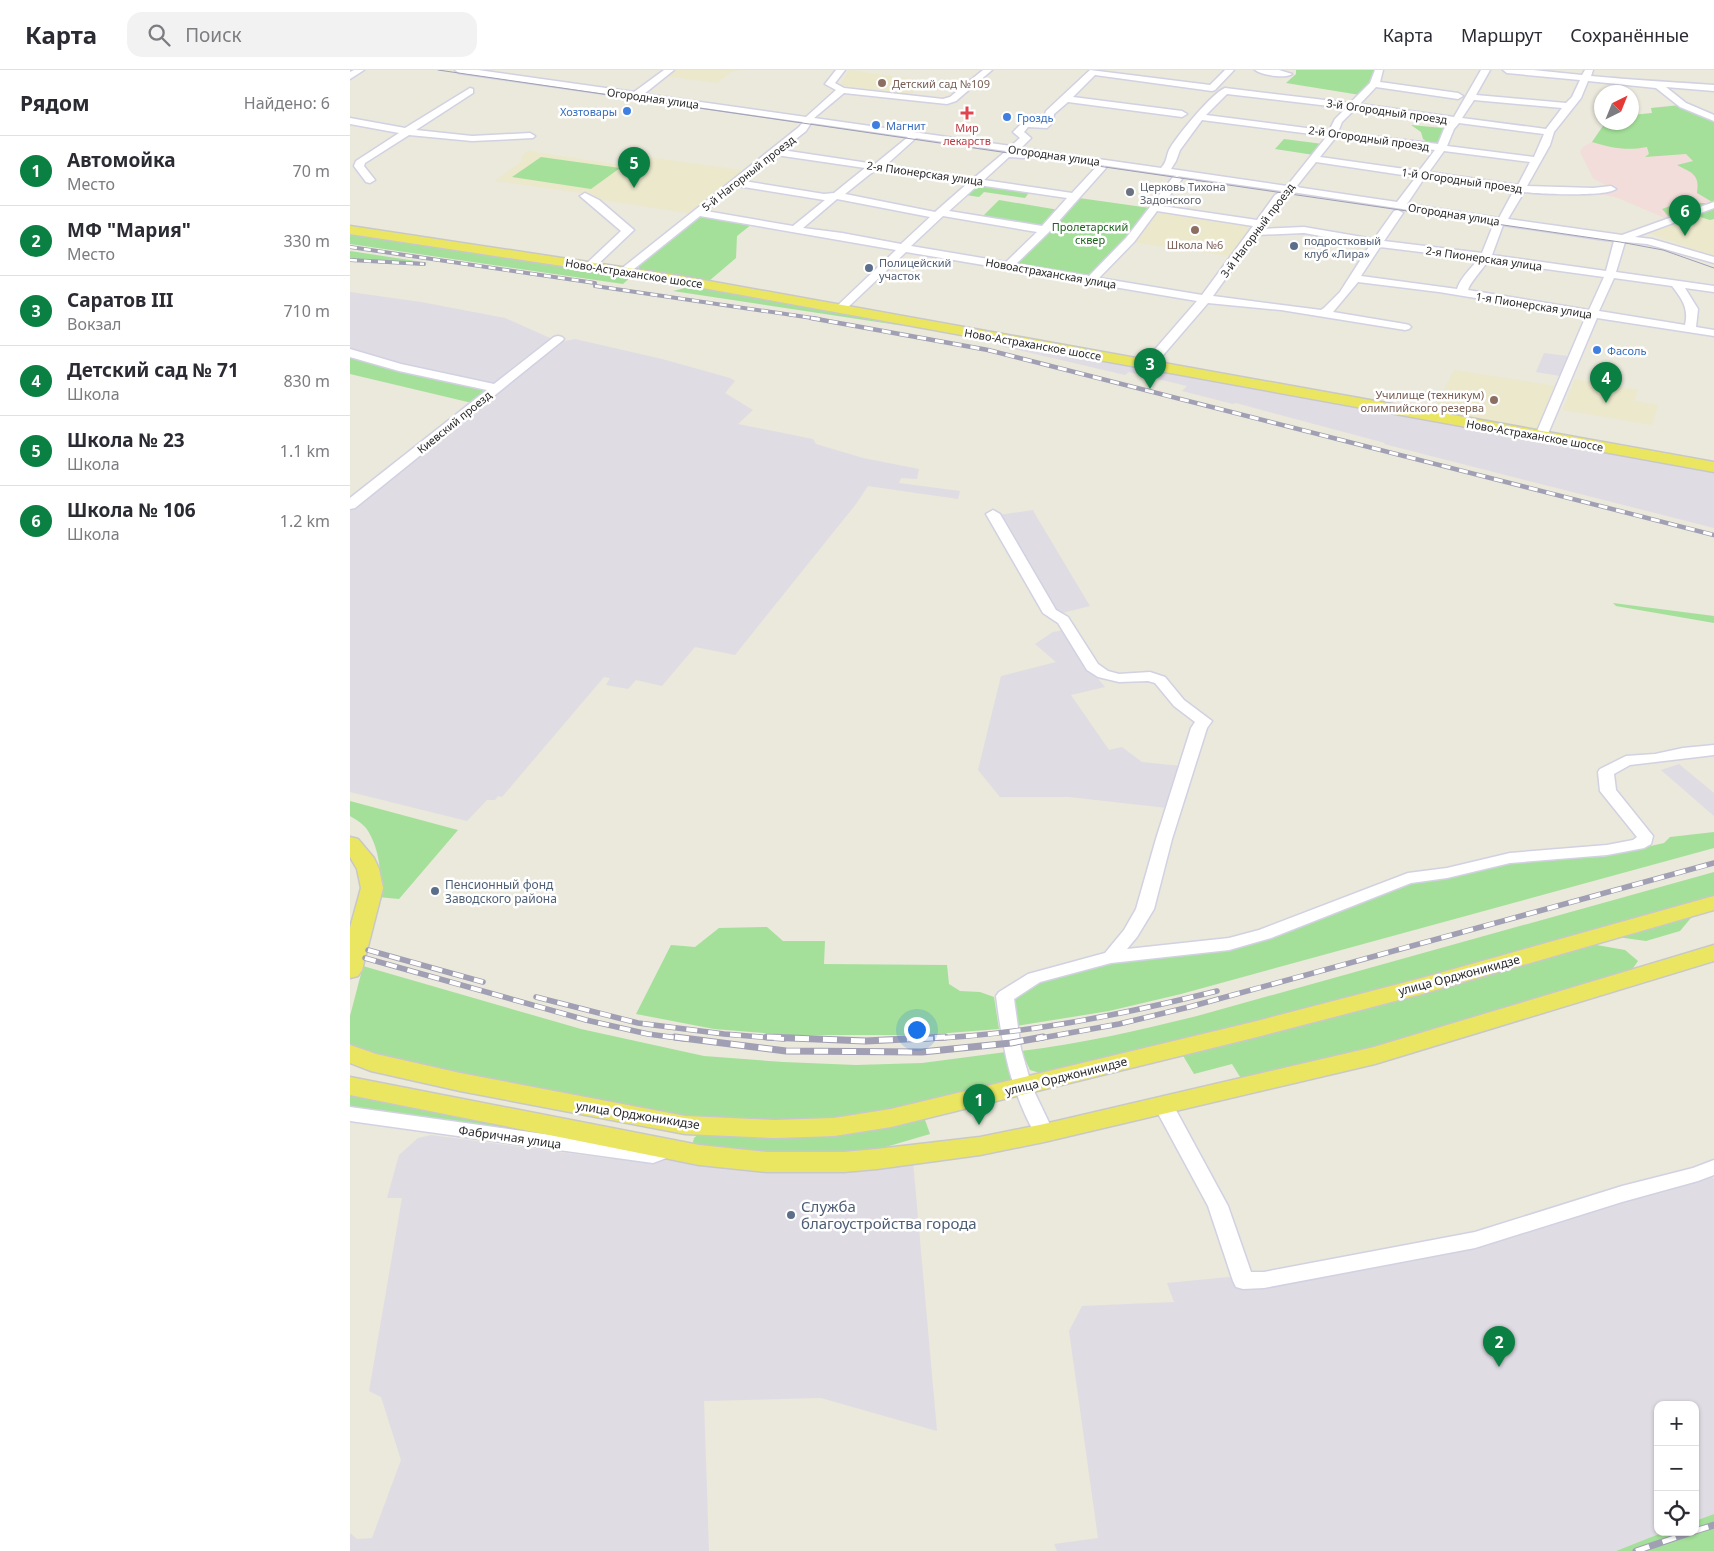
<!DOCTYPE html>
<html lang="ru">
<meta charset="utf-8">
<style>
:root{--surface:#fff;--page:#f2f2f3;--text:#2b2b33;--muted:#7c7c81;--line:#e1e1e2;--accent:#0b8043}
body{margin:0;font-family:"Noto Sans",sans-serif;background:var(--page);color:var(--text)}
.controls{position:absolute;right:15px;bottom:15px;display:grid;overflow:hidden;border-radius:10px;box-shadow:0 1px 4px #0004}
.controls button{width:45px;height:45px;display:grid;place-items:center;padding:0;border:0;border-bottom:1px solid var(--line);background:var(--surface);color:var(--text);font:25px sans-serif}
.compass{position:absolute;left:1244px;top:15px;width:45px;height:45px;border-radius:50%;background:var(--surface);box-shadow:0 1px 4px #0004;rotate:43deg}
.you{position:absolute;left:566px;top:959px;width:18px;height:18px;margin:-12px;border:4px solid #fff;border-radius:50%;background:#1a73e8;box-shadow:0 0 0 8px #1a73e833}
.badge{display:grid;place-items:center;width:32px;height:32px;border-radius:50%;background:var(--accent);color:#fff;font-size:16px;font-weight:700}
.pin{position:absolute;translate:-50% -41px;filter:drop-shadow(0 1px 2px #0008)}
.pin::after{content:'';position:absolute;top:26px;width:18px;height:15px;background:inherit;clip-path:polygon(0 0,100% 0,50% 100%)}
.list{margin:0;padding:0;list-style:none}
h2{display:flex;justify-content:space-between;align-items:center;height:65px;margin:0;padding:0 20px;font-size:21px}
h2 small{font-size:16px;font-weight:400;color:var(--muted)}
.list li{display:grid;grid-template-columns:32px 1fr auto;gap:15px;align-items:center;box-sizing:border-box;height:70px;padding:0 20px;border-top:1px solid var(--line)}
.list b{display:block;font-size:19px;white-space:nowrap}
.list p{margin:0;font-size:16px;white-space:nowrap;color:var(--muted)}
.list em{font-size:16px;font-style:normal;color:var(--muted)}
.icon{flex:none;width:28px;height:28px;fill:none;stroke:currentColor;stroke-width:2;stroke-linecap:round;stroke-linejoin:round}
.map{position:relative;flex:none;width:1364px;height:1481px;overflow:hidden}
header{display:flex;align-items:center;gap:30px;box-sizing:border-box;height:70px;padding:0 25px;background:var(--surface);border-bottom:1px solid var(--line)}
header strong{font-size:24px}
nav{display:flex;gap:28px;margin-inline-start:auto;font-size:18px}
.search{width:350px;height:45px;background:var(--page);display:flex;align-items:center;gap:12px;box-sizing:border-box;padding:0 18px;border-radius:15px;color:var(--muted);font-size:19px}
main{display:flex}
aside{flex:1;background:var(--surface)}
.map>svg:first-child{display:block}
.industrial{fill:#e0dce4}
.education{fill:#ece8cc}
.medical{fill:#f2ddda}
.green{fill:#a4e09a}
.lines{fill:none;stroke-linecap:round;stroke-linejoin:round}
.minor-casing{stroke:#d2d1e2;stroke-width:3}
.major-casing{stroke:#c8c8c8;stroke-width:3}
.minor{fill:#fff;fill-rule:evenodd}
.major{fill:#ebe662;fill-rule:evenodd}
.tram{stroke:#a09fb3;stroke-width:1}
.rail-far3-casing{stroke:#a09fb3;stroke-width:4}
.rail-far2-casing{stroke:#a09fb3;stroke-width:4.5}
.rail-far1-casing{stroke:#a09fb3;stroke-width:5.5}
.rail-casing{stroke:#a09fb3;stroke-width:7}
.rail-far3{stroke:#fff;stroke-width:2.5;stroke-dasharray:7;stroke-linecap:butt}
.rail-far2{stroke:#fff;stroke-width:3;stroke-dasharray:9;stroke-linecap:butt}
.rail-far1{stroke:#fff;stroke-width:4;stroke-dasharray:11;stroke-linecap:butt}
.rail{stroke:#fff;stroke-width:5;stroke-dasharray:14;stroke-linecap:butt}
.education-dot{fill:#8d6e63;stroke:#fff;stroke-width:2}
.shop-dot{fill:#3f7fe0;stroke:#fff;stroke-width:2}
.health-dot{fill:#e0444e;stroke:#fff;stroke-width:2}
.worship-dot{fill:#6b7280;stroke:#fff;stroke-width:2}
.service-dot{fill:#5c6f8a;stroke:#fff;stroke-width:2}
.labels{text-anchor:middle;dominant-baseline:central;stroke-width:5;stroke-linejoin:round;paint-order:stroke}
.far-education-label{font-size:11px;fill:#785e54;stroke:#fff;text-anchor:start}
.far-street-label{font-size:11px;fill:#2a2a2a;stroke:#fff}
.far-shop-label{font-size:11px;fill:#366cbe;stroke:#fff;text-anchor:start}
.far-health-label{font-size:11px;fill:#be3a42;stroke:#fff}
.far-worship-label{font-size:11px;fill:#5b616d;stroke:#fff;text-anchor:start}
.far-park-label{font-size:11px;fill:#1d641d;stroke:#fff}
.far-service-label{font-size:11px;fill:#4e5e75;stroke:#fff;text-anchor:start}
.service-label{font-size:12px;fill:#4e5e75;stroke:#fff;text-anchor:start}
.street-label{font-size:12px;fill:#2a2a2a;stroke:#fff}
.near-service-label{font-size:15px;fill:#4e5e75;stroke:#fff;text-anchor:start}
</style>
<header>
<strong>Карта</strong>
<div class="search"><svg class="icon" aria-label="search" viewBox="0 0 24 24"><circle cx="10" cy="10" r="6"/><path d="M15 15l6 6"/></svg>Поиск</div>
<nav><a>Карта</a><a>Маршрут</a><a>Сохранённые</a></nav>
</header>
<main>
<aside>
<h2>Рядом<small>Найдено: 6</small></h2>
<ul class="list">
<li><span class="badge">1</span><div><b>Автомойка</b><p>Место</p></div><em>70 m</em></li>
<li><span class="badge">2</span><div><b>МФ &quot;Мария&quot;</b><p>Место</p></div><em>330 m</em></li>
<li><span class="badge">3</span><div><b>Саратов III</b><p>Вокзал</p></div><em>710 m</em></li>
<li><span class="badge">4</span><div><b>Детский сад № 71</b><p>Школа</p></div><em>830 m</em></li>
<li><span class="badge">5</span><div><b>Школа № 23</b><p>Школа</p></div><em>1.1 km</em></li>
<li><span class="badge">6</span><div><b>Школа № 106</b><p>Школа</p></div><em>1.2 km</em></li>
</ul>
</aside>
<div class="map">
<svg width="1364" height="1481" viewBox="0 0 1364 1481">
<rect width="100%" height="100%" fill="#ebe8dc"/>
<!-- industrial -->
<g class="industrial">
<polygon points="0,222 71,232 155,248 200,268 200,271 145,315 140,316 0,282"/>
<polygon points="225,269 312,289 380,308 385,311 375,323 403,340 388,354 463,369 466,374 513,388 569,399 567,409 551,408 549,413 610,421 608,429 518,416 506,434 385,585 345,577 312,616 286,610 278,619 256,615 260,608 254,607 152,727 148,726 145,730 137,730 117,751 0,722 0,440 210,272"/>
<polygon points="650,272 1364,402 1364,458 1034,374 1035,373 886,333 883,334 832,321 837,316 816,311 779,302 775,305 647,275"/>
<polygon points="1194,283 1218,286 1210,306 1186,302"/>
<polygon points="683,440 685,444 740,536 700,546 641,446"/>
<polygon points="714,560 739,598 755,617 721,625 759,680 772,677 792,692 831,696 817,738 719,727 650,727 628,700 651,606 706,592 685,574 703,562"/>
<polygon points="1329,694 1364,723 1364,746 1311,700"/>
<polygon points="81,1065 262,1089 305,1089 380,1098 454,1103 563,1091 587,1361 471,1328 354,1331 359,1481 0,1481 0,1463 7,1469 22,1468 51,1390 31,1327 19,1321 52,1128 37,1128 49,1085 68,1068"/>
<polygon points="1354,1097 1364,1109 1364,1444 1345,1451 1345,1335 1308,1335 1308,1462 1314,1462 1266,1481 707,1481 704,1474 748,1468 719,1261 732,1236 824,1232 817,1213 879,1207 891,1216 1120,1165"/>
</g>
<!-- education -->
<g class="education">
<polygon points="324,0 390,0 381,2 367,13 315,6"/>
<polygon points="499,0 500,0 575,11 561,25 490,15"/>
<polygon points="178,81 277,96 290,86 397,101 343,144 246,129 239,124 145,111 172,91 172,86"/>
<polygon points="806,141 905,155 879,186 781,172"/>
<polygon points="1347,146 1360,150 1364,149 1364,186 1297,163"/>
<polygon points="1104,300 1206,316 1189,357 1183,359 1174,360 1082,344"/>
<polygon points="1225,309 1288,320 1284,331 1308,335 1302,355 1213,340"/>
</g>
<!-- medical -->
<polygon class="medical" points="1324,35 1364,133 1317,149 1268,128 1240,121 1262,119 1243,108 1230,82 1233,77 1242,72 1255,53 1282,52 1282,45 1302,43 1301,38"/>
<!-- green -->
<g class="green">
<polygon points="946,0 1027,0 1026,6 1010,25 936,13 946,4"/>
<path d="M1331 35 1364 49V133L1347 123C1350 104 1342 103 1327 95L1343 91 1336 84 1295 87 1299 84 1297 77C1276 81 1262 78 1242 72L1255 53 1282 52V45L1302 43 1301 38Z"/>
<polygon points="1061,55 1093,58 1092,65 1087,73 1077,72 1073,69 1071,62"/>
<polygon points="934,69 973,74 964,85 925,79"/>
<polygon points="191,87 270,98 241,119 162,107"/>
<polygon points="628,113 681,120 675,128 634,122 629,127 616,125"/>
<path d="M729 128 800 138C786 154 755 204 735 206L670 195 669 190Z"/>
<polygon points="649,130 709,140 693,157 631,148"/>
<polygon points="1354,133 1364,138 1364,149 1360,150 1347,146 1335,150 1320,148 1312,139 1325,134"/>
<polygon points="352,145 402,154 387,166 386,188 359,211 292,200 286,196 347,146"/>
<polygon points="0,164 283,205 273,214 0,174"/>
<polygon points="0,181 79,193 0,189"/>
<polygon points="343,216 554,256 323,221"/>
<polygon points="0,285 139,319 122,333 0,304"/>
<polygon points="1263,533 1364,546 1364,553 1266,536"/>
<path d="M0 731 108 760 49 829 28 827C33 805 29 776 16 758 12 753 5 749 0 746Z"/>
<polygon points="1364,762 1364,778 831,924 759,941 666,956 663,934 667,927 689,911 763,890 879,878 1065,811 1161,791 1183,789 1252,787 1314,773 1320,767"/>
<path d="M1364 802V826L1068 912 693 1004 680 1000 671 981C731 974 789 960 847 946Z"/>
<polygon points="1345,843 1330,861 1296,871 1267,867"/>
<polygon points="417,857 433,871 475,871 474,894 597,895 599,914 610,921 630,922 644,927 649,959 573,965 438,965 364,959 286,944 321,875 345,877 369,858"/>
<polygon points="1241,874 1275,880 1288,891 1281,901 1014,980 892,1010 882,994 844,1004 832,984 1085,921"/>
<polygon points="13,896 231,959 354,986 433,992 506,995 572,993 656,982 662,1004 660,1012 537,1043 486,1050 424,1053 335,1046 11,984 0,977 0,946"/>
<polygon points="0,1024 230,1068 227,1073 0,1036"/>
<polygon points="574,1047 580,1064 512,1084 439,1086 347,1077 343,1072 344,1068 350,1063"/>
<polygon points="1364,1444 1364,1481 1266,1481 1314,1462 1345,1462 1345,1451"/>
</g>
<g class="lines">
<!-- minor casing -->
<g class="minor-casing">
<g id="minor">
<polygon points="4,0 14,0 0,9 0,2"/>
<path d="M105 0H128L284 22 314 0H324L294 24 456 47 486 20 475 14 486 0H495L485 13 494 18 593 29 600 27 633 0H642L606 31 597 34 494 23 464 48 661 76 670 68 663 62 673 52 692 53 696 41 740 0 860 15 875 0H884L865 20 862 21 745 5 723 27 832 41 837 44 832 47 718 32 704 44 703 52 697 58 678 57 674 62 681 68 671 78 811 98C817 92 816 87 819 80 826 67 862 23 875 18L1000 33 1020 13 1025 0H1033L1030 12 1108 23 1113 26 1108 29 1026 17 1010 34 1104 47 1131 0H1140L1126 25 1216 33 1222 27 1230 10 1157 3 1153 0H1183L1232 5 1235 0H1243L1241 6C1282 10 1323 12 1364 15V21L1316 17 1336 33 1364 45V51L1330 37 1306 18 1238 11 1231 28 1204 62 1200 75 1177 116 1243 118 1261 116 1266 119C1256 127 1189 124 1174 122L1158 149 1272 165 1364 132V138L1285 167 1302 169 1364 187V193L1297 174 1275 172 1266 202 1364 216V222L1335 218 1348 239 1346 257 1364 260V266L1247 248 1197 366 1191 370 1185 366 1236 246 1089 222 1008 212 983 242 1055 254 1059 255 1061 257 1059 259 1055 260 931 240 858 233 802 298 798 299 792 295 794 292 847 231 556 182 494 241 490 242 484 239 486 237 546 180 350 146 279 203 275 204 270 201 271 199 449 57 453 52 109 3ZM877 24 996 38 985 49 979 61 856 45ZM1124 30 1212 38 1196 59 1112 48ZM1005 39 1100 52 1094 59 1088 74 988 62 992 52ZM852 50 977 66 937 116 821 99 826 91 830 80ZM461 53 558 67 525 94 432 80 456 61ZM1109 53 1194 64 1184 87 1097 76 1104 59ZM986 67 1085 80 1069 101 970 87ZM566 68 656 81 624 108 536 95ZM1094 81 1180 92 1168 115 1079 102ZM675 84 812 104H813L932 121 925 125 907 150 812 136 832 109 827 106 823 107 776 168 739 206 666 194 699 162 756 98 755 96H747L722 123 634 110 659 87 674 88ZM426 85 515 98 484 123 474 124 394 111ZM966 92 1066 107 1047 132 946 117ZM527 100 618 113 585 142 495 124 520 104ZM1075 107 1086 108 1164 120 1149 148 1057 134ZM628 115 717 128 692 156 599 141ZM387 116 474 130H475L443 156 356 141ZM942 122 1144 153 1132 183 1034 171 1053 143 1048 140 1044 141 1024 169 954 157 911 159 933 129ZM487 129 580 147 551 174 492 163 453 158ZM807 141 903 156 852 225 749 208 784 172ZM593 146 687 162 656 192 561 176ZM1153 155 1255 170 1264 171 1256 201 1142 185ZM954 163 1020 175 990 222 974 238 971 240 863 226 907 165ZM1030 177 1128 189C1122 198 1110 208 1107 219L1011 206ZM1138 191 1254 207 1239 240 1118 220C1120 212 1133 199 1138 191ZM1264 208 1322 216C1332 229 1339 238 1335 255L1249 241Z"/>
<path d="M905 0H929L942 4C935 9 912 5 905 0Z"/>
<polygon points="120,18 123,19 123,23 66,60 122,66 180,63 185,66 183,68 122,71 59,65 15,93 14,96 25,110 20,113 16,112 4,96 6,91 49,63 0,54 0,48 55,58"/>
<polygon points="235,123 249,130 284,160 245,197 241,198 236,195 237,193 271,161 230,126"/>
<polygon points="208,266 212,267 214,269 212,271 5,438 0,439 0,428 137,320 49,301 0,287 0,279 51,294 144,314 204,267"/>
<path d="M643 440 650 444 706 540 718 547 748 594 758 601 769 604 800 602 815 607 834 630 862 651 857 658 822 769 804 839 787 867 777 879 879 868 909 860 1058 803 1097 798 1160 783 1257 775 1283 770 1287 767 1250 721 1248 702 1250 699 1276 686 1305 684 1333 678 1364 675V685L1280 695 1264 704 1266 720 1303 766 1301 774 1294 778 1257 785 1160 793 1097 808 1061 813 921 868 879 880 761 893 690 912 664 929 671 979 682 1017 704 1063 701 1068 694 1070 687 1068C660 1020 653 979 646 926L649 922 678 904 755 883 774 860 786 839 806 769 841 658 845 652 824 636 805 613 798 611 769 612 748 607 737 600 708 553 693 543 636 444Z"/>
<polygon points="814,1029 821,1031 878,1136 901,1202 914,1202 1125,1162 1272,1116 1343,1098 1364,1090 1364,1105 1348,1111 1272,1132 1125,1178 914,1218 893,1219 886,1217 883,1211 858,1136 804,1036 807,1031"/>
<polygon points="0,1037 302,1079 320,1072 327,1074 330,1079 327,1084 303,1093 0,1051"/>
</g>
</g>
<!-- major casing -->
<g class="major-casing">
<g id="major">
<polygon points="0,156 331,206 1364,392 1364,402 331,214 0,164"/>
<polygon points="0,767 8,769 24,788 29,799 33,818 12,900 8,906 0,908 0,858 11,818 7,799 0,787"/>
<polygon points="1364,826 1364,840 1072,924 907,967 541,1057 484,1066 425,1068 335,1064 110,1021 21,1001 0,993 0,975 26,984 110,1003 335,1046 425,1050 484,1048 541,1039 907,951 1072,908"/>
<polygon points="1364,875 1364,891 1025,994 694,1072 630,1085 527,1099 494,1102 417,1102 349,1095 0,1025 0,1007 349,1075 417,1082 494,1082 527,1079 630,1067 694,1054 1024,977"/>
</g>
</g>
<!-- minor -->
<use href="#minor" class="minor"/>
<!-- major -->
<use href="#major" class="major"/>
<!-- tram -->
<polyline class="tram" points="88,0 1270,172 1313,180 1364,198"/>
<!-- rail-far3 casing -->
<g class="rail-far3-casing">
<g id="rail-far3">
<polyline points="0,177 245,213"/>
<polyline points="0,190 74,194"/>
<polyline points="245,216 469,249"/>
</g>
</g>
<!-- rail-far2 casing -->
<g class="rail-far2-casing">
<polyline id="rail-far2" points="461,248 638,280 1364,465"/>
</g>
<!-- rail-far1 casing -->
<g class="rail-far1-casing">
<g id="rail-far1">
<polyline points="18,880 133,912"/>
<polyline points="15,888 236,950 298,964 335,969"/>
<polyline points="186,927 288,953 374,964 434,969"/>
<path d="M572 969C672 965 770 945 867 921"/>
<polyline points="686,969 769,954 839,937 1364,793"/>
</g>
</g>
<!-- rail casing -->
<g class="rail-casing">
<g id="rail">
<polyline points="325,967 436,981 572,982 661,973 693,967"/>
<polyline points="417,967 516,971 595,967"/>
<polyline points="1345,1461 1364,1455"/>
<polyline points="1286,1481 1342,1462"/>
</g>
</g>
<!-- rail-far3 -->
<use href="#rail-far3" class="rail-far3"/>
<!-- rail-far2 -->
<use href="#rail-far2" class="rail-far2"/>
<!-- rail-far1 -->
<use href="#rail-far1" class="rail-far1"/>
<!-- rail -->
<use href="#rail" class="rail"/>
</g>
<!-- markers -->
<g class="education-dot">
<circle cx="532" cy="13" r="5"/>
<circle cx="845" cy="160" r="5"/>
<circle cx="1144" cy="330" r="5"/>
</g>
<g class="shop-dot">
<circle cx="277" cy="41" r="5"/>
<circle cx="657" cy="47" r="5"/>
<circle cx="526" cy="55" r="5"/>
<circle cx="1247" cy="280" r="5"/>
</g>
<path class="health-dot" d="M614.5 35.5h5v5h5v5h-5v5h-5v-5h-5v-5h5z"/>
<circle class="worship-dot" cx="780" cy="122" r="5"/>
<g class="service-dot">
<circle cx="944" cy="176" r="5"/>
<circle cx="519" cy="198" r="5"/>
<circle cx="85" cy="821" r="5"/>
<circle cx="441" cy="1145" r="5"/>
</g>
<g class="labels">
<!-- far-education labels -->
<g class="far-education-label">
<text x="542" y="13">Детский сад №109</text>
<text x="845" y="174" text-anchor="middle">Школа №6</text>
<text x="1134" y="324" text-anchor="end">Училище (техникум)<tspan x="1134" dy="13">олимпийского резерва</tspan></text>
</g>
<!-- far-street labels -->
<g class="far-street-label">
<text transform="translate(303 28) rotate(8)">Огородная улица</text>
<text transform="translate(1037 41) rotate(8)">3-й Огородный проезд</text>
<text transform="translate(1019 68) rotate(8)">2-й Огородный проезд</text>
<text transform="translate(704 85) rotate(8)">Огородная улица</text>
<text transform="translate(398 103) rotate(-38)">5-й Нагорный проезд</text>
<text transform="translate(575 103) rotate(8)">2-я Пионерская улица</text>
<text transform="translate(1112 110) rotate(8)">1-й Огородный проезд</text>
<text transform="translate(1104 144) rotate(9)">Огородная улица</text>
<text transform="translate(907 160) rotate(-53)">3-й Нагорный проезд</text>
<text transform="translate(1134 188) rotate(8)">2-я Пионерская улица</text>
<text transform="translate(284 203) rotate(9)">Ново-Астраханское шоссе</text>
<text transform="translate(701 203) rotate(10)">Новоастраханская улица</text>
<text transform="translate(1184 235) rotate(9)">1-я Пионерская улица</text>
<text transform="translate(683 274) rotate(10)">Ново-Астраханское шоссе</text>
<text transform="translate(104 352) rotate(-39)">Киевский проезд</text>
<text transform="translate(1185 365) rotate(10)">Ново-Астраханское шоссе</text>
</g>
<!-- far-shop labels -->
<g class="far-shop-label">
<text x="267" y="41" text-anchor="end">Хозтовары</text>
<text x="667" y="47">Гроздь</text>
<text x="536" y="55">Магнит</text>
<text x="1257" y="280">Фасоль</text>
</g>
<!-- far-health labels -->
<g class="far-health-label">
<text x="617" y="57">Мир<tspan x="617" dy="13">лекарств</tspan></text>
</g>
<!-- far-worship labels -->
<g class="far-worship-label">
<text x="790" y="116">Церковь Тихона<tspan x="790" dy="13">Задонского</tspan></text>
</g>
<!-- far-park labels -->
<g class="far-park-label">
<text x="740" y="156">Пролетарский<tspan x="740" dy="13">сквер</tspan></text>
</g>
<!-- far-service labels -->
<g class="far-service-label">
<text x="954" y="170">подростковый<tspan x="954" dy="13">клуб «Лира»</tspan></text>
<text x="529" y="192">Полицейский<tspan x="529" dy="13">участок</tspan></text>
</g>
<!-- service labels -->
<g class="service-label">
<text x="95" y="814">Пенсионный фонд<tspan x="95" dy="14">Заводского района</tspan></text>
</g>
<!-- street labels -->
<g class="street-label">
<text transform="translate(1109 905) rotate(-15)">улица Орджоникидзе</text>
<text transform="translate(716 1006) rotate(-14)">улица Орджоникидзе</text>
<text transform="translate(288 1045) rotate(9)">улица Орджоникидзе</text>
<text transform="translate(160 1067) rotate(8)">Фабричная улица</text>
</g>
<!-- near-service labels -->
<g class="near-service-label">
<text x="451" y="1136">Служба<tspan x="451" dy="17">благоустройства города</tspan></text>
</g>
</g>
</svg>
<div class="controls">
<button>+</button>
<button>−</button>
<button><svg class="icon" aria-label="locate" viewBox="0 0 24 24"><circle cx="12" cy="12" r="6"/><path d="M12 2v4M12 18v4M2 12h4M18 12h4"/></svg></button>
</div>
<svg class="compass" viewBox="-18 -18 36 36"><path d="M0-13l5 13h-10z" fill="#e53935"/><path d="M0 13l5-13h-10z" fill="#7c7c81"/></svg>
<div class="you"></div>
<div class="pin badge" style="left:629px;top:1055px">1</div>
<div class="pin badge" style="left:1149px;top:1297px">2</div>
<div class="pin badge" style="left:800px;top:319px">3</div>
<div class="pin badge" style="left:1256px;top:333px">4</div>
<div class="pin badge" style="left:284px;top:118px">5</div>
<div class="pin badge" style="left:1335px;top:166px">6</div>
</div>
</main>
